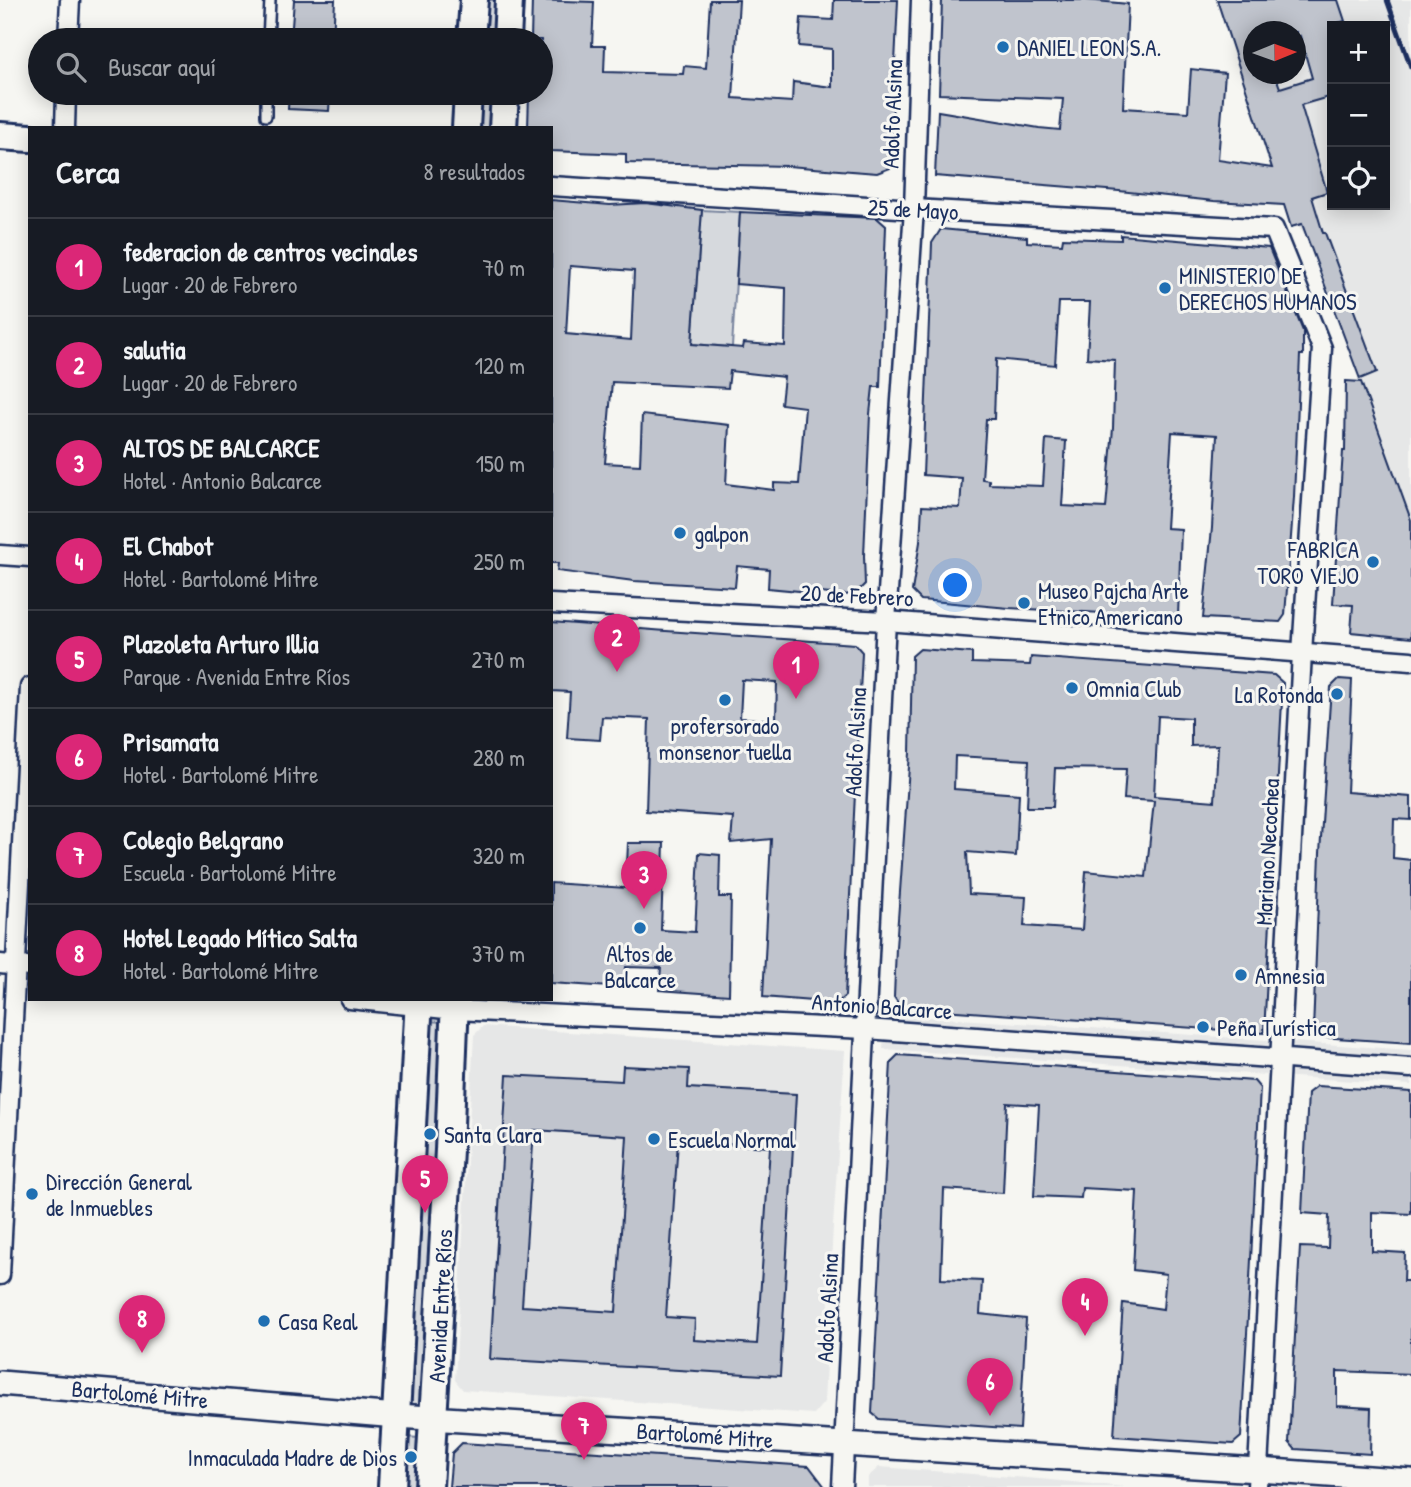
<!DOCTYPE html>
<html lang="es">
<meta charset="utf-8">
<style>
:root{--surface:#171b24;--page:#242831;--text:#f1f3f6;--muted:#9ea1a6;--line:#363941;--accent:#db2777}
body{margin:0;font-family:"Patrick Hand",sans-serif;background:var(--page);color:var(--text)}
.controls{position:absolute;right:21px;top:21px;display:grid;overflow:hidden;border-radius:0px;box-shadow:0 4px 18px #0003}
.controls button{width:63px;height:63px;display:grid;place-items:center;padding:0;border:0;border-bottom:2px solid var(--line);background:var(--surface);color:var(--text);font:35px sans-serif}
.compass{position:absolute;left:1243px;top:21px;width:63px;height:63px;border-radius:50%;background:var(--surface);box-shadow:0 4px 18px #0003;rotate:89deg}
.you{position:absolute;left:956px;top:586px;width:24px;height:24px;margin:-18px;border:5px solid #fff;border-radius:50%;background:#1a73e8;box-shadow:0 0 0 10px #1a73e833}
.badge{display:grid;place-items:center;width:46px;height:46px;border-radius:50%;background:var(--accent);color:#fff;font-size:23px;font-weight:700}
.pin{position:absolute;translate:-50% -58px;filter:drop-shadow(0 2px 4px #0008)}
.pin::after{content:'';position:absolute;top:37px;width:24px;height:21px;background:inherit;clip-path:polygon(0 0,100% 0,50% 100%)}
.list{margin:0;padding:0;list-style:none}
h2{display:flex;justify-content:space-between;align-items:center;height:91px;margin:0;padding:0 28px;font-size:30px}
h2 small{font-size:23px;font-weight:400;color:var(--muted)}
.list li{display:grid;grid-template-columns:46px 1fr auto;gap:21px;align-items:center;box-sizing:border-box;height:98px;padding:0 28px;border-top:2px solid var(--line)}
.list b{display:block;font-size:26px;white-space:nowrap}
.list p{margin:0;font-size:23px;white-space:nowrap;color:var(--muted)}
.list em{font-size:23px;font-style:normal;color:var(--muted)}
.icon{flex:none;width:38px;height:38px;fill:none;stroke:currentColor;stroke-width:2;stroke-linecap:round;stroke-linejoin:round}
.map{position:relative;flex:none;width:1411px;height:1487px;overflow:hidden}
.search{position:absolute;background:var(--surface);box-shadow:0 4px 18px #0003;left:28px;top:28px;width:525px;height:77px;display:flex;align-items:center;gap:18px;box-sizing:border-box;padding:0 24px;border-radius:38px;color:var(--muted);font-size:26px}
.panel{position:absolute;background:var(--surface);box-shadow:0 4px 18px #0003;left:28px;top:126px;width:525px;height:875px;border-radius:0px}
.map>svg:first-child{display:block}
.built{fill:#e6e7e7;fill-rule:evenodd}
.green{fill:#d6d9dd;stroke:#78849e;stroke-width:2}
.building{fill:#c0c4cd;stroke:#1b2f5e;stroke-width:2;fill-rule:evenodd}
.lines{fill:none;stroke-linecap:round;stroke-linejoin:round}
.service-casing{stroke:#1b2f5e;stroke-width:14}
.minor-casing{stroke:#1b2f5e;stroke-width:23}
.tertiary-casing{stroke:#1b2f5e;stroke-width:28}
.secondary-casing{stroke:#1b2f5e;stroke-width:32}
.service{stroke:#f6f6f2;stroke-width:9}
.minor{stroke:#f6f6f2;stroke-width:18}
.tertiary{stroke:#f6f6f2;stroke-width:23}
.secondary{stroke:#f6f6f2;stroke-width:26}
.rail{stroke:#1b2f5e;stroke-width:5}
.poi-dot{fill:#1f6fb2;stroke:#f6f6f2;stroke-width:2.5}
.labels{text-anchor:middle;dominant-baseline:central;stroke-width:6;stroke-linejoin:round;paint-order:stroke}
.poi-label{font-size:23px;fill:#1b2f5e;stroke:#f6f6f2;text-anchor:start}
.street-label{font-size:23px;fill:#1b2f5e;stroke:#f6f6f2}
</style>
<div class="map">
<svg width="1411" height="1487" viewBox="0 0 1411 1487">
<rect width="100%" height="100%" fill="#f6f6f2"/>
<filter id="ink" filterUnits="userSpaceOnUse"><feTurbulence type="fractalNoise" baseFrequency=".0143" numOctaves="2"/><feDisplacementMap in="SourceGraphic" scale="14" xChannelSelector="R" yChannelSelector="G"/><feConvolveMatrix kernelMatrix="1 2 1 2 8 2 1 2 1" color-interpolation-filters="sRGB"/></filter>
<g filter="url(#ink)">
<!-- built -->
<g class="built">
<path d="M1217 0H1411V520L1307 239 1284 205ZM1332 26H1385V205H1332ZM1254 32H1296V74H1254Z"/>
<polygon points="886,1014 1411,1050 1411,1085 883,1049"/>
<polygon points="483,1026 845,1051 833,1226 824,1402 814,1414 463,1390 455,1380 474,1035"/>
<polygon points="879,1467 1040,1479 1125,1487 868,1487 868,1477"/>
</g>
<!-- green -->
<g class="green">
<polygon points="483,0 498,0 496,40 480,40"/>
<polygon points="478,93 494,93 492,128 476,128"/>
<polygon points="702,210 740,212 732,347 692,344"/>
<polygon points="427,1021 443,1022 423,1405 407,1404"/>
<polygon points="404,1437 420,1438 417,1487 401,1487"/>
</g>
<!-- building -->
<g class="building">
<polygon points="294,0 335,0 333,40 291,40"/>
<polygon points="532,0 594,2 592,46 605,46 604,72 683,74 684,66 706,68 710,0 739,0 733,98 792,102 793,82 832,87 832,49 799,46 801,18 833,20 834,0 898,0 890,168 877,173 788,166 626,163 626,154 551,151 551,128 528,128 529,93 541,93 541,40 531,40"/>
<path d="M942 0H1086L1128 4 1123 108 1188 112 1191 69 1225 73 1218 160 1272 168 1217 0H1338L1345 21 1338 23 1339 26H1332V96L1301 105 1327 192 1312 197 1323 233H1325L1377 372 1360 379 1302 224 1291 227 1284 205 1214 201 1119 191 935 176 938 111 1039 128 1060 130 1063 99 939 94ZM1254 32H1296V38L1300 36 1312 78 1280 88 1275 74H1254Z"/>
<polygon points="289,93 330,93 329,111 288,109"/>
<path d="M551 200 610 205 645 203 702 210 692 344 743 348 744 343 785 346 786 288 736 284 740 212 877 218 886 226 880 387H873L870 414 864 556 865 584 855 594 841 595 768 588 769 569 737 566 735 587 634 581 557 571 558 563H551ZM570 266 634 271 631 340 566 334ZM730 371 784 377 781 404 805 407 799 484 774 483V490L726 484 729 425 642 415 640 465 605 463 612 382 728 388Z"/>
<path d="M941 229 1027 237V242L1062 244 1063 238 1121 240V235L1269 248 1303 331V355H1300L1294 497 1285 615 1280 622 1203 618 1212 528 1217 435 1172 432 1166 528 1181 529 1178 617 1009 608 921 600 912 591 920 542 922 506 960 508 962 478 923 475 932 243ZM1059 302H1090L1087 358 1115 360 1113 428 1106 508 1062 506 1066 441 1046 439 1043 486 989 484V480L982 479 986 419H994L996 359 1055 365Z"/>
<polygon points="1346,381 1361,382 1411,520 1411,638 1351,632 1353,605 1333,604 1340,496 1343,451 1345,451"/>
<path d="M551 622 666 631 855 644 862 652 845 996 837 1003 763 997 771 839 731 843 733 817 646 811 649 719 602 717 600 740 567 738 570 692 551 691ZM742 680 777 682 776 720 740 718Z"/>
<path d="M920 649 972 653V663L1030 665 1031 657 1274 675 1283 683 1264 1033 901 1007 894 997 896 947 910 753 912 656ZM1158 716 1191 718V746L1218 745 1215 801 1154 796ZM955 756 1029 760 1027 807H1053L1055 768 1126 769 1124 799 1154 801 1146 877 1086 871 1082 930 1024 926 1026 897 969 894 967 852 1016 856 1019 794 954 789Z"/>
<polygon points="1339,679 1352,680 1347,792 1411,797 1411,820 1394,819 1393,858 1411,860 1411,1043 1320,1037 1313,1031 1320,853 1331,687"/>
<polygon points="628,843 664,843 661,930 695,932 699,853 720,855 719,897 731,897 729,995 659,990 661,968 626,967 625,988 551,983 551,883 626,888"/>
<polygon points="898,1055 1254,1081 1260,1088 1248,1316 1241,1437 1233,1444 1114,1436 1123,1303 1163,1309 1166,1274 1133,1270 1137,1191 1082,1188 1081,1198 1034,1196 1039,1105 1007,1103 1003,1193 944,1189 941,1279 982,1281 980,1314 1026,1319 1020,1429 879,1419 872,1413 891,1062"/>
<path d="M623 1066 689 1069 688 1088 796 1094 780 1376 490 1359 507 1075 622 1081ZM534 1130 627 1136 616 1312 522 1306ZM678 1141 770 1147 757 1344 694 1340 695 1319 666 1317Z"/>
<polygon points="1317,1086 1411,1092 1411,1214 1372,1212 1372,1251 1405,1253 1404,1281 1411,1281 1411,1374 1337,1371 1337,1406 1371,1408 1370,1454 1295,1449 1289,1442 1300,1247 1328,1248 1329,1215 1302,1213 1308,1093"/>
<polygon points="462,1443 809,1466 825,1487 501,1487 480,1486 480,1487 449,1487 452,1453"/>
</g>
<g class="lines">
<!-- service casing -->
<g class="service-casing">
<g id="service">
<polyline points="268,40 270,0"/>
<polyline points="266,116 266,93"/>
</g>
</g>
<!-- minor casing -->
<g class="minor-casing">
<g id="minor">
<polyline points="68,40 70,0"/>
<polyline points="65,128 66,93"/>
<polyline points="551,186 914,209 1274,229 1322,348 1302,653 1257,1487"/>
<polyline points="0,555 30,557"/>
<polyline points="551,604 886,621 1411,661"/>
<polyline points="0,964 30,967"/>
<polyline points="350,999 455,1010 866,1029 1411,1068"/>
<polyline points="0,1275 30,687"/>
<polyline points="842,1487 886,621 914,209 921,0"/>
</g>
</g>
<!-- tertiary casing -->
<g class="tertiary-casing">
<polyline id="tertiary" points="0,1383 397,1416 1258,1470 1411,1481"/>
</g>
<!-- secondary casing -->
<g class="secondary-casing">
<g id="secondary">
<polyline points="471,40 474,0"/>
<polyline points="507,40 509,0"/>
<polyline points="466,128 468,93"/>
<polyline points="503,128 505,93"/>
<polyline points="0,136 30,138"/>
<polyline points="392,1487 419,999"/>
<polyline points="429,1487 449,1150 455,999"/>
</g>
</g>
<!-- service -->
<use href="#service" class="service"/>
<!-- minor -->
<use href="#minor" class="minor"/>
<!-- tertiary -->
<use href="#tertiary" class="tertiary"/>
<!-- secondary -->
<use href="#secondary" class="secondary"/>
<!-- rail -->
<polyline class="rail" points="1387,0 1411,67"/>
</g>
</g>
<!-- markers -->
<g class="poi-dot">
<circle cx="1003" cy="47" r="7"/>
<circle cx="1165" cy="288" r="7"/>
<circle cx="680" cy="533" r="7"/>
<circle cx="1373" cy="562" r="7"/>
<circle cx="1024" cy="603" r="7"/>
<circle cx="1072" cy="688" r="7"/>
<circle cx="1337" cy="694" r="7"/>
<circle cx="725" cy="700" r="7"/>
<circle cx="640" cy="928" r="7"/>
<circle cx="1241" cy="975" r="7"/>
<circle cx="1203" cy="1027" r="7"/>
<circle cx="430" cy="1134" r="7"/>
<circle cx="654" cy="1139" r="7"/>
<circle cx="32" cy="1194" r="7"/>
<circle cx="264" cy="1321" r="7"/>
<circle cx="411" cy="1457" r="7"/>
</g>
<g class="labels">
<!-- poi labels -->
<g class="poi-label">
<text x="1017" y="47">DANIEL LEON S.A.</text>
<text x="1179" y="275">MINISTERIO DE<tspan x="1179" dy="26">DERECHOS HUMANOS</tspan></text>
<text x="694" y="533">galpon</text>
<text x="1359" y="549" text-anchor="end">FABRICA<tspan x="1359" dy="26">TORO VIEJO</tspan></text>
<text x="1038" y="590">Museo Pajcha Arte<tspan x="1038" dy="26">Etnico Americano</tspan></text>
<text x="1086" y="688">Omnia Club</text>
<text x="1323" y="694" text-anchor="end">La Rotonda</text>
<text x="725" y="725" text-anchor="middle">profersorado<tspan x="725" dy="26">monsenor tuella</tspan></text>
<text x="640" y="953" text-anchor="middle">Altos de<tspan x="640" dy="26">Balcarce</tspan></text>
<text x="1255" y="975">Amnesia</text>
<text x="1217" y="1027">Peña Turística</text>
<text x="444" y="1134">Santa Clara</text>
<text x="668" y="1139">Escuela Normal</text>
<text x="46" y="1181">Dirección General<tspan x="46" dy="26">de Inmuebles</tspan></text>
<text x="278" y="1321">Casa Real</text>
<text x="397" y="1457" text-anchor="end">Inmaculada Madre de Dios</text>
</g>
<!-- street labels -->
<g class="street-label">
<text transform="translate(892 114) rotate(-88)">Adolfo Alsina</text>
<text transform="translate(913 209) rotate(3)">25 de Mayo</text>
<text transform="translate(857 595) rotate(3)">20 de Febrero</text>
<text transform="translate(855 742) rotate(-87)">Adolfo Alsina</text>
<text transform="translate(1267 852) rotate(-87)">Mariano Necochea</text>
<text transform="translate(882 1006) rotate(4)">Antonio Balcarce</text>
<text transform="translate(440 1306) rotate(-87)">Avenida Entre Ríos</text>
<text transform="translate(827 1308) rotate(-87)">Adolfo Alsina</text>
<text transform="translate(140 1394) rotate(5)">Bartolomé Mitre</text>
<text transform="translate(705 1435) rotate(4)">Bartolomé Mitre</text>
</g>
</g>
</svg>
<div class="controls">
<button>+</button>
<button>−</button>
<button><svg class="icon" aria-label="locate" viewBox="0 0 24 24"><circle cx="12" cy="12" r="6"/><path d="M12 2v4M12 18v4M2 12h4M18 12h4"/></svg></button>
</div>
<svg class="compass" viewBox="-18 -18 36 36"><path d="M0-13l5 13h-10z" fill="#e53935"/><path d="M0 13l5-13h-10z" fill="#9ea1a6"/></svg>
<div class="you"></div>
<div class="pin badge" style="left:796px;top:699px">1</div>
<div class="pin badge" style="left:617px;top:672px">2</div>
<div class="pin badge" style="left:644px;top:909px">3</div>
<div class="pin badge" style="left:1085px;top:1336px">4</div>
<div class="pin badge" style="left:425px;top:1213px">5</div>
<div class="pin badge" style="left:990px;top:1416px">6</div>
<div class="pin badge" style="left:584px;top:1460px">7</div>
<div class="pin badge" style="left:142px;top:1353px">8</div>
<div class="search"><svg class="icon" aria-label="search" viewBox="0 0 24 24"><circle cx="10" cy="10" r="6"/><path d="M15 15l6 6"/></svg>Buscar aquí</div>
<section class="panel">
<h2>Cerca<small>8 resultados</small></h2>
<ul class="list">
<li><span class="badge">1</span><div><b>federacion de centros vecinales</b><p>Lugar · 20 de Febrero</p></div><em>70 m</em></li>
<li><span class="badge">2</span><div><b>salutia</b><p>Lugar · 20 de Febrero</p></div><em>120 m</em></li>
<li><span class="badge">3</span><div><b>ALTOS DE BALCARCE</b><p>Hotel · Antonio Balcarce</p></div><em>150 m</em></li>
<li><span class="badge">4</span><div><b>El Chabot</b><p>Hotel · Bartolomé Mitre</p></div><em>250 m</em></li>
<li><span class="badge">5</span><div><b>Plazoleta Arturo Illia</b><p>Parque · Avenida Entre Ríos</p></div><em>270 m</em></li>
<li><span class="badge">6</span><div><b>Prisamata</b><p>Hotel · Bartolomé Mitre</p></div><em>280 m</em></li>
<li><span class="badge">7</span><div><b>Colegio Belgrano</b><p>Escuela · Bartolomé Mitre</p></div><em>320 m</em></li>
<li><span class="badge">8</span><div><b>Hotel Legado Mítico Salta</b><p>Hotel · Bartolomé Mitre</p></div><em>370 m</em></li>
</ul>
</section>
</div>
